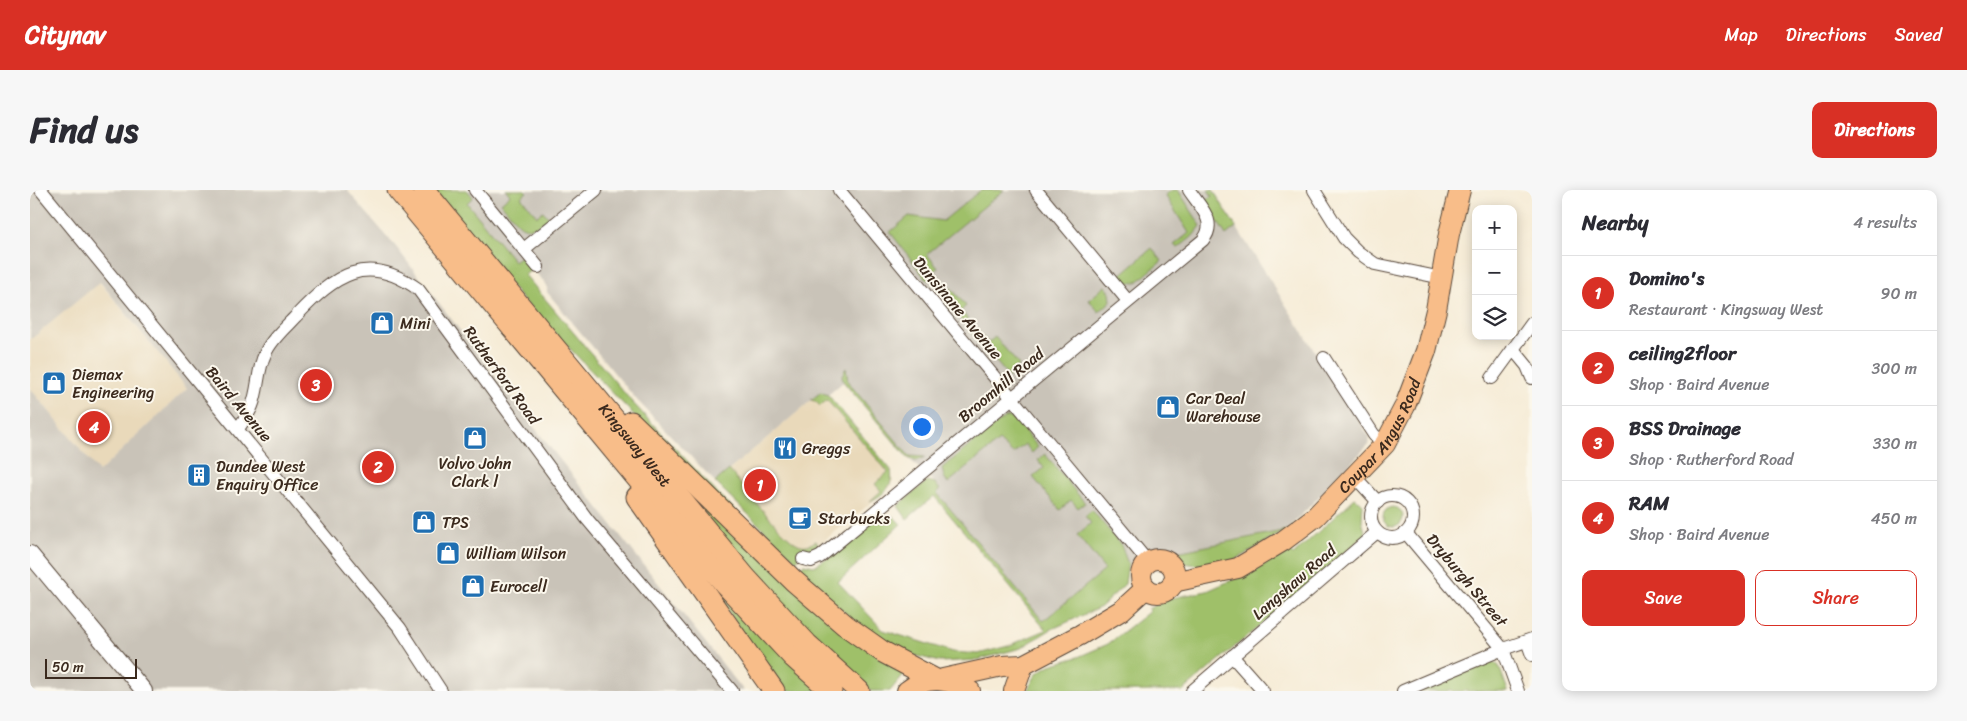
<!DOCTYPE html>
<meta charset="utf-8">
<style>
:root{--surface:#fff;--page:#f7f7f7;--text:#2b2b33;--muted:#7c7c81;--line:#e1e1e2;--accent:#d93025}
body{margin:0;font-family:Sriracha,sans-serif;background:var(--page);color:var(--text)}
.controls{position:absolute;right:15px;top:15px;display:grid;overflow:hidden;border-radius:10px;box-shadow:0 2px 12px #0003}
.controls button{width:45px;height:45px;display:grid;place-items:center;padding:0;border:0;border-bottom:1px solid var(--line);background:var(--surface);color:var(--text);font:25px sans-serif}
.scale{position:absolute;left:15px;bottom:12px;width:92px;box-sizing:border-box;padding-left:5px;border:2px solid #3b2a1e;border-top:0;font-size:14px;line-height:18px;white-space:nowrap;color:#3b2a1e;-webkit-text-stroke:4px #fbf7ec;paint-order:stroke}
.you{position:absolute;left:891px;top:236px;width:18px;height:18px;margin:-12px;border:4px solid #fff;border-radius:50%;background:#1a73e8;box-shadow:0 0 0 8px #1a73e833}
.badge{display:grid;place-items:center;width:32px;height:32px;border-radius:50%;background:var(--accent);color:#fff;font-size:16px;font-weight:700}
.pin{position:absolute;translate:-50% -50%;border:2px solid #fff;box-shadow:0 1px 5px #0006}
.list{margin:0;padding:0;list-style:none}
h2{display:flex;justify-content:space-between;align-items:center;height:65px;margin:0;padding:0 20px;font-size:21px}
h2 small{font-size:16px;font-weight:400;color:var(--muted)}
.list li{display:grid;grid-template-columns:32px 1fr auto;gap:15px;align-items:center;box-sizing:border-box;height:75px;padding:0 20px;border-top:1px solid var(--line)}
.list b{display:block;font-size:19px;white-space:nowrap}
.list p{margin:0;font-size:16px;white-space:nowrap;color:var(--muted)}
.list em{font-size:16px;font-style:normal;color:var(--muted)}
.actions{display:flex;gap:10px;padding:15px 20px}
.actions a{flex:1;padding:11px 0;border:1px solid var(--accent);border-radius:10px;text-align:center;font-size:18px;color:var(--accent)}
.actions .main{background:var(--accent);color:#fff}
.icon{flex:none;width:28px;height:28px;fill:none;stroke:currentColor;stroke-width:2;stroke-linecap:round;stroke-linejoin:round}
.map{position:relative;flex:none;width:1502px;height:501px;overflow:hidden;border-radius:10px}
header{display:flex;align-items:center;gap:30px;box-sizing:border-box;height:70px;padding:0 25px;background:var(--accent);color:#fff}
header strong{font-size:24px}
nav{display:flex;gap:28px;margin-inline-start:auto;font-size:18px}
.intro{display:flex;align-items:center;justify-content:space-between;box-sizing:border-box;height:120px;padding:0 30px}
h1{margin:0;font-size:35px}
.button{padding:12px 22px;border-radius:10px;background:var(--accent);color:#fff;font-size:18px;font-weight:700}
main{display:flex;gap:30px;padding:0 30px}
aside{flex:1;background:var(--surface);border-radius:10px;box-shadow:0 2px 12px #0003}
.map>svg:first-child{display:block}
.built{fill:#e9d9ba}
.industrial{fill:#c9c3b8}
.green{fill:#9fc069;stroke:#6d7544}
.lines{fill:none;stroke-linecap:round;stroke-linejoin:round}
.minor-casing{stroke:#57473a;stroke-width:14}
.tertiary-casing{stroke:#57473a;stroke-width:18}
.primary-casing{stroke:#57473a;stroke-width:22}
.trunk-casing{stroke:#57473a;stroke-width:23}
.minor{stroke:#fff;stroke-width:12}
.tertiary{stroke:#fff;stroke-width:16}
.primary{stroke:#f8bd89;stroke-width:20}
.trunk{stroke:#f8bd89;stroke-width:21}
.labels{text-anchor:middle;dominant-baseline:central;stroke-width:4;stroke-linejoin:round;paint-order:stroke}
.street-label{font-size:16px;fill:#3b2a1e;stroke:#fbf7ec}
.poi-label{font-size:16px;fill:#3b2a1e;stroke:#fbf7ec;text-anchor:start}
</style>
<header>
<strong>Citynav</strong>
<nav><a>Map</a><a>Directions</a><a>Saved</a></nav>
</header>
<div class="intro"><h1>Find us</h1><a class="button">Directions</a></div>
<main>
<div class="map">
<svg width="1502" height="501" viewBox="0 0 1502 501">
<rect width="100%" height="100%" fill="#fbf7ec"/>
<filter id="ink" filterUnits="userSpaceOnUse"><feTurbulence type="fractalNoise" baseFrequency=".02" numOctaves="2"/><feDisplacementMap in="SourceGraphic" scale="10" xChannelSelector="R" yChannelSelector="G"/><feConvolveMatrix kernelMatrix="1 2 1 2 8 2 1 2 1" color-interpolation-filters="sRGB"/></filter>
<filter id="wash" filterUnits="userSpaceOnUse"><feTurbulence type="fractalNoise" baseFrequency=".0096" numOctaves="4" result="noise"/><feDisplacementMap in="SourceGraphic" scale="20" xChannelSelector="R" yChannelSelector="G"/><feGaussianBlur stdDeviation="1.12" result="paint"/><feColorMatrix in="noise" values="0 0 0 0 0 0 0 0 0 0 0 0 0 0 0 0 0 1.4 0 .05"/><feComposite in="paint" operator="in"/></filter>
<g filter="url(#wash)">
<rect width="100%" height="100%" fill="#f6ecd7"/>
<!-- built -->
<g class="built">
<polygon points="69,92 157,198 69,282 0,198 0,150"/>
<polygon points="791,202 798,205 861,280 863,290 860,297 847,308 789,355 782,360 774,362 766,371 685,292"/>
</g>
<!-- industrial -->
<g class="industrial">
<polygon points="0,0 317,0 366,57 504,237 714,501 0,501 0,198 69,282 157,198 70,92 0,150"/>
<polygon points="437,0 1183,0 1339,247 1339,254 1257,340 1142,363 1076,379 1013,431 906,303 910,300 905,293 878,268 813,192 798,205 791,202 685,292 606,209 517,102 517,96 506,83 502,79 484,71 436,13 443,7"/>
</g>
<!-- green -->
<g class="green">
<polygon points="402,0 437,0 443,7 437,13 484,71 491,66 502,79 495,85 602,212 688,304 768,380 774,374 784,376 802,365 851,325 864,327 871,334 808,392 853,440 923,462 948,464 978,456 1016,440 904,306 877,329 868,316 897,291 905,293 910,300 907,303 1013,431 1075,380 1047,345 1061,333 1055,326 1062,320 1091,355 1098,374 1095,394 1071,417 1020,440 991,458 947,470 910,472 883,465 877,468 847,451 683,307 490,107"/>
<path d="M476 0H495L497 2 491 7 507 26 513 21 519 28C492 49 489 33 471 13L480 5Z"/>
<polygon points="951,0 974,0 897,64 908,78 904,81 909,87 904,91 897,90 860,42 879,26 913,31"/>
<polygon points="1142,0 1148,0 1171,36 1162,47 1148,58 1144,55 1159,43 1135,5"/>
<polygon points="1178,0 1183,0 1206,37 1196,45 1174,11 1182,6"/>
<polygon points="1122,58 1132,71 1106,93 1095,92 1088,87"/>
<polygon points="1075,96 1080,102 1081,111 1069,122 1059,110"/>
<polygon points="921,98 936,116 931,121 958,153 965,147 989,175 986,178 988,180 979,187 916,112 915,103"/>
<polygon points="816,178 818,192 879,266 895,267 886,271 878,268 813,191 812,185"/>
<path d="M791 202 798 205 861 280C864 296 854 305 840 311L851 301 845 294 858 282 797 210 790 216 785 211 781 210Z"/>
<polygon points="980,227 988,233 1008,257 1002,263 995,254 983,264 969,251 918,293 914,287 912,278 974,228"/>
<polygon points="1015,264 1055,313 1048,318 1041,310 1030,320 1003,287 1014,278 1008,270"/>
<path d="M699 280C711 294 757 353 771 355 777 356 781 354 786 351L789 355C780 361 774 362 766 371L685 292Z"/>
<polygon points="650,290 875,483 860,501 841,501 781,450 720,385"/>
<polygon points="1325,308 1333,314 1332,331 1336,345 1153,501 997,501 1007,483 1020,475 1048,467 1078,454 1120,421 1118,419 1137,409 1177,401 1220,382 1259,361 1263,365"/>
<circle cx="1363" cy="327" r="10"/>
<polygon points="1257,340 1205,370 1176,376 1152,373 1142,363"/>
<polygon points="667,372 790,501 752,501 733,476"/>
<polygon points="1454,471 1462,471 1469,476 1478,501 1384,501"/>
</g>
</g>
<g filter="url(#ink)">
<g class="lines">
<!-- minor casing -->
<g class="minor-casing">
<g id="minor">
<polyline points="11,0 370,438 411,501"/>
<polyline points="445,0 508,77"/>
<polyline points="809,0 1118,372"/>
<polyline points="1006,0 1098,111"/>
<polyline points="1284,0 1314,48 1328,62 1345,74 1412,88"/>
<polyline points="494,59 566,0"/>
<polyline points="1483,159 1497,176 1502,188"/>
<polyline points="1294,168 1344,245 1355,254"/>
<polyline points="1462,188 1502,133"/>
<path d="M208 239C213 231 219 224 222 216 229 199 227 180 235 164 241 149 256 137 266 126 305 85 336 62 388 99L557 329 702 501"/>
<polyline points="1325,287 1348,312"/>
<circle cx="1362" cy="327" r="21"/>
<polyline points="1376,343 1473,459 1488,501"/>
<path d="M773 369 781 371 790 367 1173 50C1188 32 1170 17 1159 0"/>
<polyline points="1497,451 1502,465"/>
<polyline points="1202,466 1233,501"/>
<polyline points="1162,501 1347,342"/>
<polyline points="1373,501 1473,459 1502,449"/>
</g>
</g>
<!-- tertiary casing -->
<g class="tertiary-casing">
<polyline id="tertiary" points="0,364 114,501"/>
</g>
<!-- primary casing -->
<g class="primary-casing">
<g id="primary">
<circle cx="1128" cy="386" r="17"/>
<path id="s1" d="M1143 392 1208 378 1253 351 1285 327 1355 254 1375 216 1396 161 1406 120 1419 44 1430 0"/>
<polyline points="913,489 972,476 993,475 1050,445 1092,420 1116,398"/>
<path d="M877 501C898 484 919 489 940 501"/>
<polyline points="984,501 993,475"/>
</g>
</g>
<!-- trunk casing -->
<g class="trunk-casing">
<g id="trunk">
<polyline points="368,0 694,393 763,467 801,501"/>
<path id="s2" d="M394 0 716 388 777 454 829 501"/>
<polyline points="601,232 764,391 815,435 853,462 904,489"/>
<polyline points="607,307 744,501"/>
</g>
</g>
<!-- minor -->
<use href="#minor" class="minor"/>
<!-- tertiary -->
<use href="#tertiary" class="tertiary"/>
<!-- primary -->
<use href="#primary" class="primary"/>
<!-- trunk -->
<use href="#trunk" class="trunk"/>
</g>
</g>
<!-- icons -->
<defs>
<g id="shop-square" transform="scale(1.25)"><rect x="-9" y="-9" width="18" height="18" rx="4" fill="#1f6fb2" stroke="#fbf7ec"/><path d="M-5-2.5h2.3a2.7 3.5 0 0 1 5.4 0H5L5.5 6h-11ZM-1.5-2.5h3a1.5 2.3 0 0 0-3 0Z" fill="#fff"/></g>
<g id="restaurant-square" transform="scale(1.25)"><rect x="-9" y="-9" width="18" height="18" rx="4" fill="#1f6fb2" stroke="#fbf7ec"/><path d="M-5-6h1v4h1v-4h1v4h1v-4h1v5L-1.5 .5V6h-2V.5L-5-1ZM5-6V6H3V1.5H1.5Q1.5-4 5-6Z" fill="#fff"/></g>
<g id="building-square" transform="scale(1.25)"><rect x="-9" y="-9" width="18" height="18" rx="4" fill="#1f6fb2" stroke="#fbf7ec"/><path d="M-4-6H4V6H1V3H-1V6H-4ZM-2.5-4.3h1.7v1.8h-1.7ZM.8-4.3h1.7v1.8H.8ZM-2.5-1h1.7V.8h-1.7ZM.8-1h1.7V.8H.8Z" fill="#fff"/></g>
<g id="cafe-square" transform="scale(1.25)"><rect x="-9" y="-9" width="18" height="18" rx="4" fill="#1f6fb2" stroke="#fbf7ec"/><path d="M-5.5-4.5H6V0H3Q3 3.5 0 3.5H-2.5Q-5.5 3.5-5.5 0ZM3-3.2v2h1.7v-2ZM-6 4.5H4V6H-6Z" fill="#fff"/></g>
</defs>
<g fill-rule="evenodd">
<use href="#shop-square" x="352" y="133"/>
<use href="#shop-square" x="24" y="193"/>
<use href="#shop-square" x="1138" y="217"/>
<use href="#shop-square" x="445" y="248"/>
<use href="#restaurant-square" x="755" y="258"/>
<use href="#building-square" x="169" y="285"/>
<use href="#cafe-square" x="770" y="328"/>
<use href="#shop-square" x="394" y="332"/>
<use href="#shop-square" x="418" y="363"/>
<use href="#shop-square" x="443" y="396"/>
</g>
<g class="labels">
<!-- street labels -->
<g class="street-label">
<text transform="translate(928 118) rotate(50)">Dunsinane Avenue</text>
<text transform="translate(472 185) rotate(54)">Rutherford Road</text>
<text transform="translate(971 195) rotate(-40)">Broomhill Road</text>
<text transform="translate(209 214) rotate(50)">Baird Avenue</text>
<text stroke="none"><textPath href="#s1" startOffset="264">Coupar Angus Road</textPath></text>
<text stroke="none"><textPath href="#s2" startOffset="331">Kingsway West</textPath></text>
<text transform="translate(1437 390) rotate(50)">Dryburgh Street</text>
<text transform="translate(1264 392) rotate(-41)">Langshaw Road</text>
</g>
<!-- poi labels -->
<g class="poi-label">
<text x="370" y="133">Mini</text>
<text x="42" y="184">Diemax<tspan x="42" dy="18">Engineering</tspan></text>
<text x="1156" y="208">Car Deal<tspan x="1156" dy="18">Warehouse</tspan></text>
<text x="772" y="258">Greggs</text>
<text x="445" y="273" text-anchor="middle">Volvo John<tspan x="445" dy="18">Clark l</tspan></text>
<text x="186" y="276">Dundee West<tspan x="186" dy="18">Enquiry Office</tspan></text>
<text x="788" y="328">Starbucks</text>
<text x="412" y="332">TPS</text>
<text x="436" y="363">William Wilson</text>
<text x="460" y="396">Eurocell</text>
</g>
</g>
</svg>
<div class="controls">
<button>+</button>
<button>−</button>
<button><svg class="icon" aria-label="layers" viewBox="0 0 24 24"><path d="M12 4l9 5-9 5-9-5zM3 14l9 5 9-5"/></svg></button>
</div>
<div class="scale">50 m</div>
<div class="you"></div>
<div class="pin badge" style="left:730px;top:295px">1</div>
<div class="pin badge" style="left:348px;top:277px">2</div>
<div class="pin badge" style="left:286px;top:195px">3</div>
<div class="pin badge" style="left:64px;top:237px">4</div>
</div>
<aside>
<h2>Nearby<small>4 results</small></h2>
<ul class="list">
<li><span class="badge">1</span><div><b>Domino's</b><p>Restaurant · Kingsway West</p></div><em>90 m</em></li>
<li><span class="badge">2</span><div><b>ceiling2floor</b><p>Shop · Baird Avenue</p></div><em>300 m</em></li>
<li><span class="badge">3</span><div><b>BSS Drainage</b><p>Shop · Rutherford Road</p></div><em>330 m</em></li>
<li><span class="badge">4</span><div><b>RAM</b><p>Shop · Baird Avenue</p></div><em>450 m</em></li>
</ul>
<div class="actions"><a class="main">Save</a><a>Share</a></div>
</aside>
</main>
